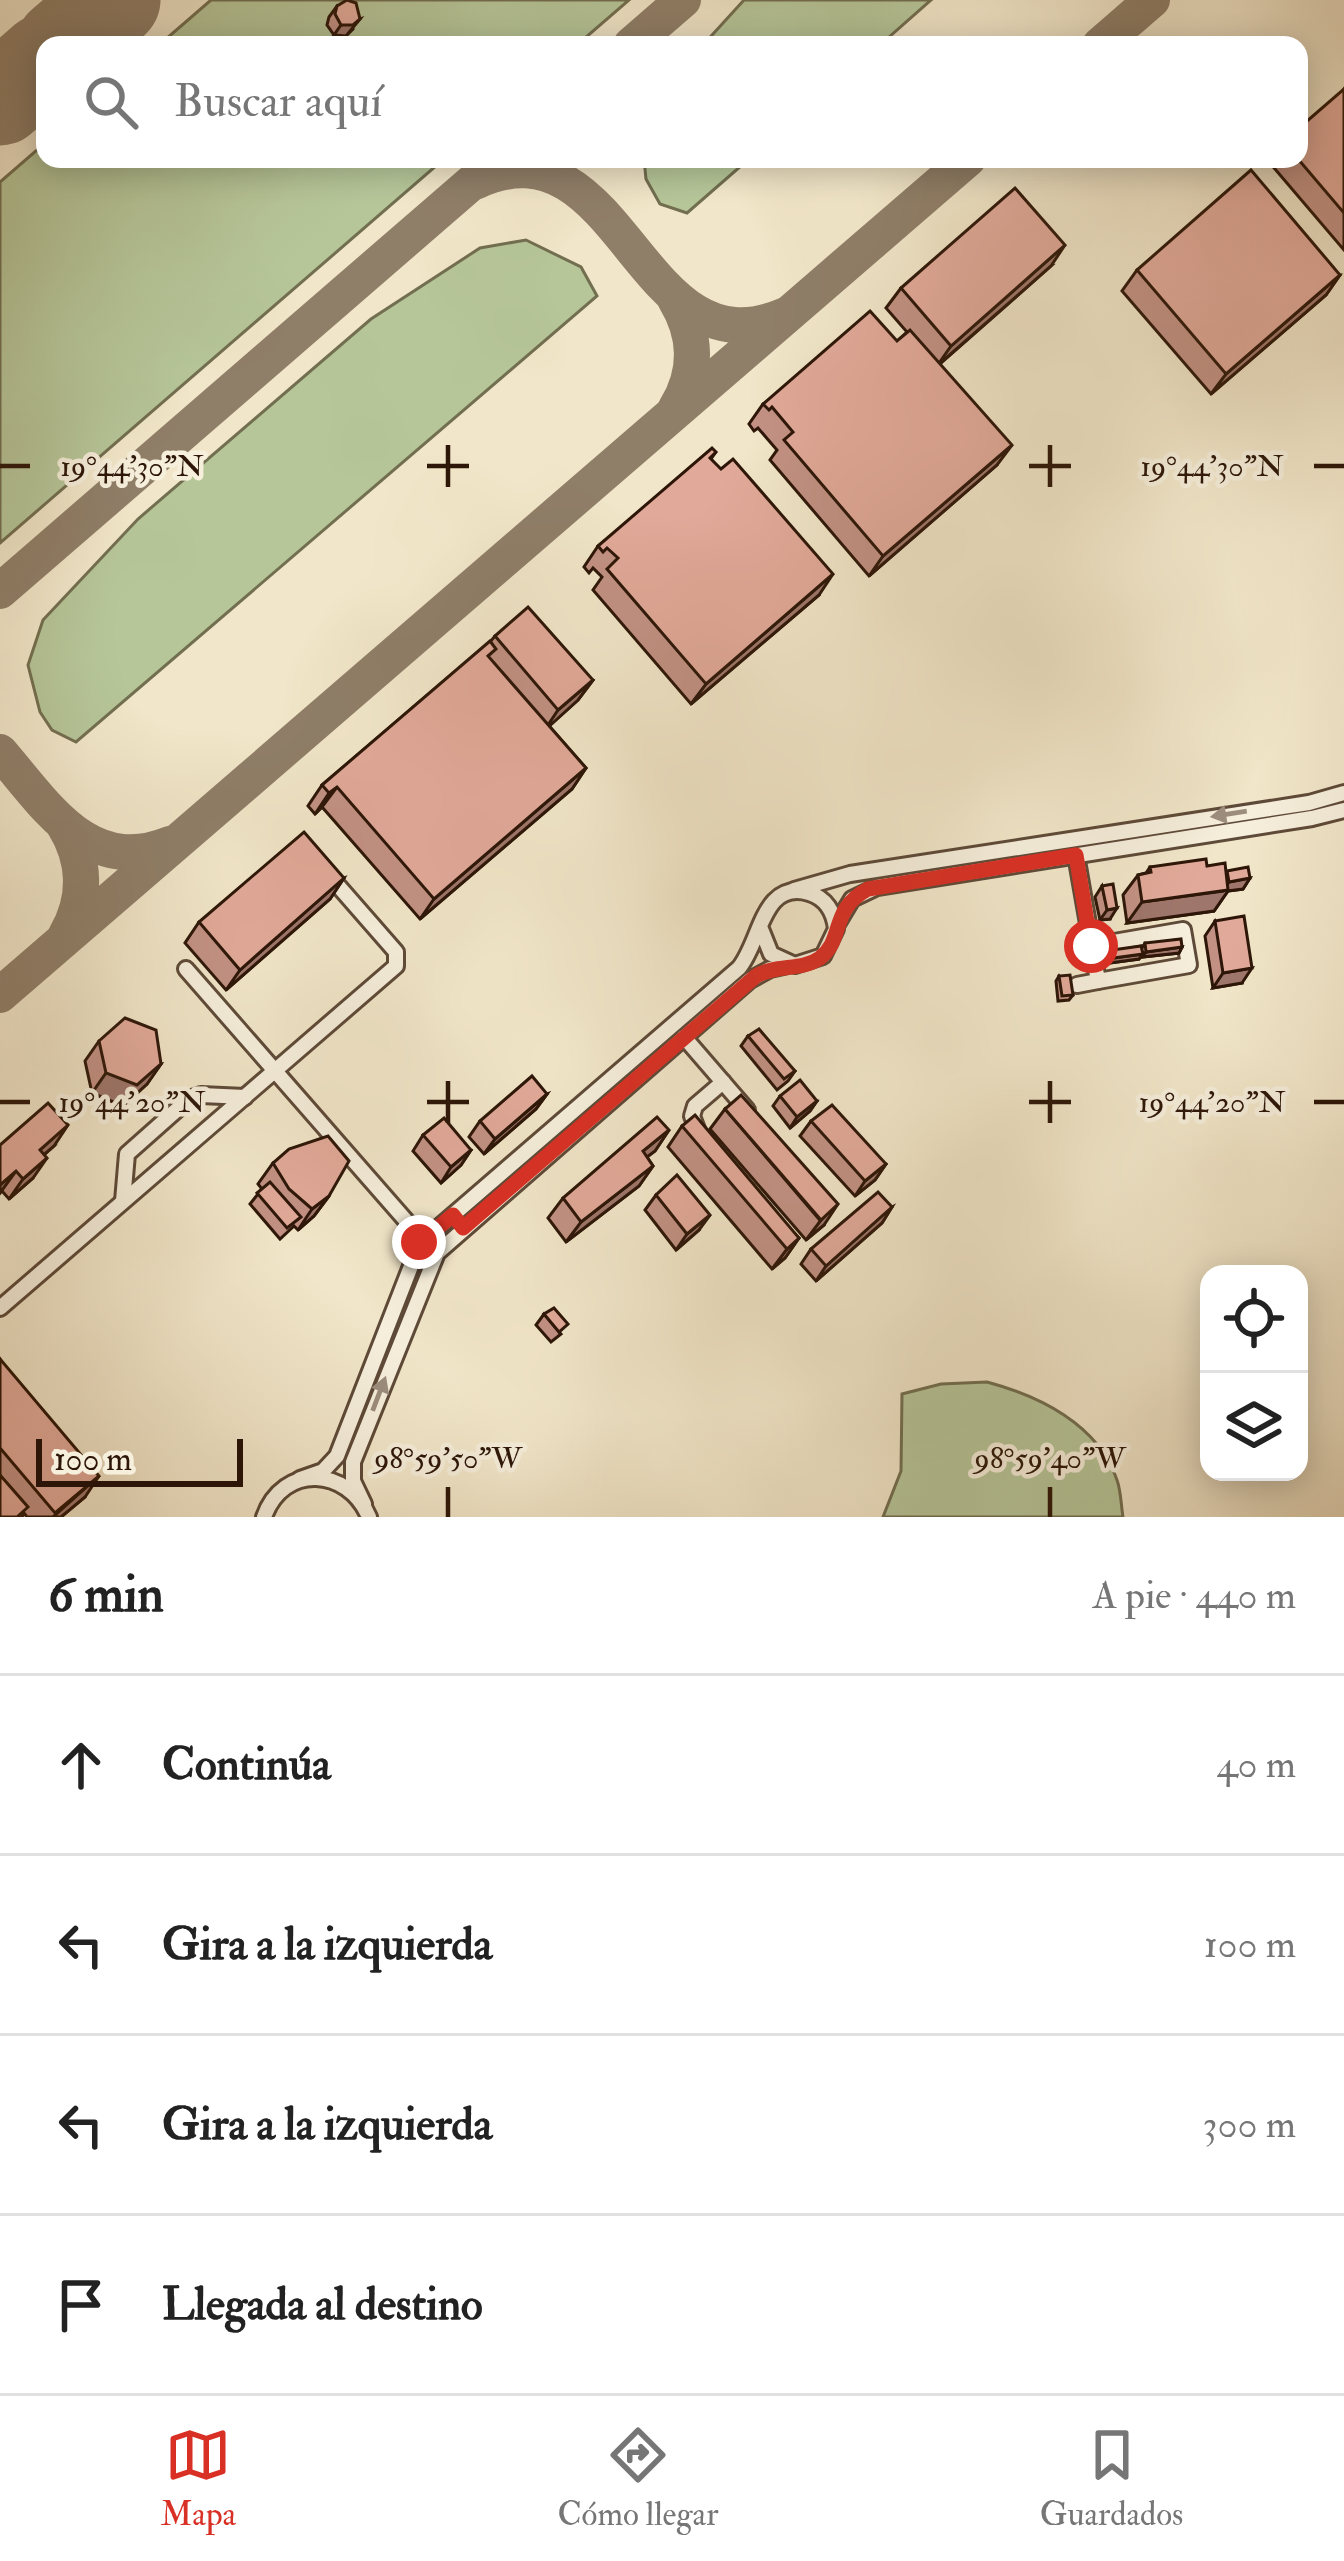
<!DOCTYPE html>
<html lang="es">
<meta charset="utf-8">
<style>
:root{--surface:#fff;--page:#f6f6f6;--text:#222;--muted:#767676;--line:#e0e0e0;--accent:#d93025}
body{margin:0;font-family:"IM FELL Double Pica",serif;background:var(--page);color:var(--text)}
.controls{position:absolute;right:36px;bottom:36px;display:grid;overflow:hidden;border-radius:24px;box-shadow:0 6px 30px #0003}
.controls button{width:108px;height:108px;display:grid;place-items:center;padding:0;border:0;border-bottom:3px solid var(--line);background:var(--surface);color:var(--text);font:60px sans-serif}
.scale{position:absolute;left:36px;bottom:30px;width:207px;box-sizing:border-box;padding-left:12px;border:6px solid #2d1608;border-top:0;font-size:33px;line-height:42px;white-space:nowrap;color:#2d1608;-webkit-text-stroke:9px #f6efdc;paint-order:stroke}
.stop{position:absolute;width:36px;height:36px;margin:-27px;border:9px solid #d93025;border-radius:50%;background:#fff}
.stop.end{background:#d93025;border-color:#fff;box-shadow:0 3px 12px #0008}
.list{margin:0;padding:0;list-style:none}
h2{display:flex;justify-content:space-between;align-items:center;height:156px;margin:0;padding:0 48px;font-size:51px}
h2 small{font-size:39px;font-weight:400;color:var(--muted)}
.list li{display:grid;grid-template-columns:78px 1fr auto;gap:36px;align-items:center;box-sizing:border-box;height:180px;padding:0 48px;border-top:3px solid var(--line)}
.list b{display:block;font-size:45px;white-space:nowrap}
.list em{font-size:39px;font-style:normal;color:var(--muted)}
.icon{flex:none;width:66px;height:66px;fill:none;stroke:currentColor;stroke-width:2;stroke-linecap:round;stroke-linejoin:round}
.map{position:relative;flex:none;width:1344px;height:1517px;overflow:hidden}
.search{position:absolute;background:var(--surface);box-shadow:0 6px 30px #0003;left:36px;right:36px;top:36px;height:132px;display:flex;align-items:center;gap:30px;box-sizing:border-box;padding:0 42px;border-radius:24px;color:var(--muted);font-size:45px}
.sheet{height:876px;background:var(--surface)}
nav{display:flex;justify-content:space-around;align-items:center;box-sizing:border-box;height:168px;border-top:3px solid var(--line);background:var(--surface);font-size:33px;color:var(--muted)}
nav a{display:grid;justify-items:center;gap:6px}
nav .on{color:var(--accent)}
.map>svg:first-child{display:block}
.green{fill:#b6c699;stroke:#726e50;stroke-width:3}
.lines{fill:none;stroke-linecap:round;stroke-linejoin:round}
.taxiway{stroke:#8f7e68;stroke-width:36}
.runway{stroke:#8f7e68;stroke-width:93}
.minor-casing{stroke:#5e4a38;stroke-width:20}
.minor{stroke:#f6efdc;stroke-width:14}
.wall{fill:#c29184;stroke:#2d1608;stroke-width:3}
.shaded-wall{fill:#9e766b;stroke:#2d1608;stroke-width:3}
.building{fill:#e1a999;stroke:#2d1608;stroke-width:3}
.oneway{fill:#9c8d7d}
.route{stroke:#d93025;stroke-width:15}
.ticks{fill:none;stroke:#2d1608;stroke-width:4.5}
.ticks-label{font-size:30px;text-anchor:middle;fill:#2d1608;stroke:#f6efdc;stroke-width:9;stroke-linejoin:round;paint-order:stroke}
</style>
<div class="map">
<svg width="1344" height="1517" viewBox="0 0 1344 1517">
<rect width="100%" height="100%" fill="#f1e6c9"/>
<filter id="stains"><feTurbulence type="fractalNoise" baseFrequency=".00167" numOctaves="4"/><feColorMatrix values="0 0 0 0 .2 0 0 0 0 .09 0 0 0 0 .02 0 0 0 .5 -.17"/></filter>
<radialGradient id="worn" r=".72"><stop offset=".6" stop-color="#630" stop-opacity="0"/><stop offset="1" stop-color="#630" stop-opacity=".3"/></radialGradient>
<!-- green -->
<g class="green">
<polygon points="211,0 629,0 577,45 159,45"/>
<polygon points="744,0 931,0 880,45 703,45"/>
<polygon points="45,143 45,159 444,159 0,543 0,182"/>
<polygon points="644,159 749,159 687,213 660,204 646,179"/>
<polygon points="526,240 581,267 597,296 76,742 52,730 40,712 28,665 43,620 138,519 371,319 480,248"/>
<path d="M987 1382C1039 1396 1098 1424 1117 1480 1121 1491 1121 1505 1123 1517H883L901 1471 902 1394 941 1384Z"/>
</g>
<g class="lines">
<!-- taxiway -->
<g class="taxiway">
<polyline points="631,45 683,0"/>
<polyline points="1100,45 1152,0"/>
<path d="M477 181C623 115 638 377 783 316"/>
<path d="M675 299C697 335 698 372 676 408"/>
<polyline points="0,591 499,159"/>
<path d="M0 752C46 805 88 877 170 844"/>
<path d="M64 825C86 861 87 898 66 935"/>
<polyline points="0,995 968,159"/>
</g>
<!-- runway -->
<g class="runway">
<polyline points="62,45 114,0"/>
<polyline points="0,99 45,60"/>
</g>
<!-- minor casing -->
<g class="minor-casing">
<g id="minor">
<polyline points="1076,855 1098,981 1189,965 1183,930 1091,946"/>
<polyline points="794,890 850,874 1309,803 1344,793"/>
<polyline points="837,924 852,899 877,887 1312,818 1344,810"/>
<polyline points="186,969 415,1231 418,1250"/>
<polyline points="1077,985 1098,981"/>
<polyline points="684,1037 747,1110"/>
<polyline points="699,1134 692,1116 695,1106 723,1082"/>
<polyline points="123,1201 127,1154 189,1099 201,1095 245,1097"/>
<polyline points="0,1308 396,966 396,952 327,873"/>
<path d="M300 1479 323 1471 337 1456 413 1261 431 1234 739 968C761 942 762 879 809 893 826 898 834 912 836 929L823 956 795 965 771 954 761 929"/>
<polyline points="364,1504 353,1481 353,1462 437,1253 750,980 770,969 788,965"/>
<path d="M264 1517C283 1463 348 1467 369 1517"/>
</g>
</g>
<!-- minor -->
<use href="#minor" class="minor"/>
</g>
<!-- wall -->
<g class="wall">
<polygon points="337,6 353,29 346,36 334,35 327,25 329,17"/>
<polygon points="1344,89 1344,250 1269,162 1271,159 1299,159"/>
<polygon points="1051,266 940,364 997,465 869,576 770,460 777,450 758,428 754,431 749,424 763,404 897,341 907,332 886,308 901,288"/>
<polygon points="1137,270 1340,275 1326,295 1211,394 1122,291"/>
<polygon points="716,452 711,459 819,595 691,704 593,590 602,577 593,568 589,573 584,567 598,546"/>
<polygon points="495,636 593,680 578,700 549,726 586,768 572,789 420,919 322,807 315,814 308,806 322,785 490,642"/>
<polygon points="1207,866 1250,878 1243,889 1228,891 1214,911 1127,923 1123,895 1138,875 1146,873 1150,867"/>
<polygon points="344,878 330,899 226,990 185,943 199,922"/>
<polygon points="1102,886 1110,919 1100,920 1095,897"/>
<polygon points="1215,921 1242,983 1213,988 1205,936"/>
<polygon points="1145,943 1182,947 1179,953 1142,957 1142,955 1139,959 1102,964 1101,956 1105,951 1142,948"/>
<polygon points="1059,976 1073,995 1069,1000 1058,1001 1056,981"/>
<polygon points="748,1036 795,1071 788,1081 777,1090 741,1046"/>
<polygon points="99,1041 161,1064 147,1084 123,1106 92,1093 85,1061"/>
<polygon points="547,1094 536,1109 484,1154 469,1137 480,1121"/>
<polygon points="780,1096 817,1101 810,1111 790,1128 773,1106"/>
<polygon points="725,1109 824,1225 806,1240 710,1129"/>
<polygon points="811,1121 886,1164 875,1180 855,1196 800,1136"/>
<polygon points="682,1126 799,1238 785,1258 772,1269 668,1147"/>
<polygon points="669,1130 655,1151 647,1157 653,1166 639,1186 566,1242 548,1218 563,1198"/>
<polygon points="423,1135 471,1150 461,1165 441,1183 413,1151"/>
<polygon points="0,1145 54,1146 44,1155 33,1178 9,1199 2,1191 0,1193"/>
<polygon points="273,1163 329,1196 314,1216 298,1230 294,1226 280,1239 250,1204 262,1189 258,1184"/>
<polygon points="656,1195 699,1230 676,1250 645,1210"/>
<polygon points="892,1207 882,1223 816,1281 801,1264 811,1249"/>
<polygon points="544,1314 561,1334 551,1342 536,1325"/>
<polygon points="0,1359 85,1497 61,1517 27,1517 24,1513 22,1517 0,1517"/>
</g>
<!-- shaded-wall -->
<g class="shaded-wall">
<polygon points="360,19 346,36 334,35 341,25"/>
<polygon points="1065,245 1051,266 937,366 951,346"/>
<polygon points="1340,275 1326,295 1211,394 1226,374"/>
<polygon points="1012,445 997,465 869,576 883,556"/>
<polygon points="833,574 819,595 691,704 706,684"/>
<polygon points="593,680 578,700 544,731 558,710"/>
<polygon points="586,768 572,789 420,919 434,899"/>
<polygon points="337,787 322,807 315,814 329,793"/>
<polygon points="344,878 330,899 226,990 240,970"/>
<polygon points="1250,878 1243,889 1228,891 1214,911 1127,923 1142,902 1223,891 1229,882"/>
<polygon points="1117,908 1110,919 1100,920 1107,910"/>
<polygon points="1182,947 1179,953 1142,957 1146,952"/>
<polygon points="1143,954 1139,959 1102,964 1106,959"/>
<polygon points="1252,968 1242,983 1213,988 1223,973"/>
<polygon points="161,1064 147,1084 123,1106 92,1093 106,1073"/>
<polygon points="547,1094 536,1109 484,1154 495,1139"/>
<polygon points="817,1101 810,1111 790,1128 797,1117"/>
<polygon points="68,1125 54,1146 26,1170 40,1150"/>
<polygon points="669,1130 655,1151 628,1171 643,1151"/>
<polygon points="471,1150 461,1165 441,1183 451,1167"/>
<polygon points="47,1158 33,1178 9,1199 23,1179"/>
<polygon points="886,1164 875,1180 855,1196 865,1181"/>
<polygon points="653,1166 639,1186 566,1242 581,1222"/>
<polygon points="16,1171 0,1193 0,1185"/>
<polygon points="329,1196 314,1216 298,1230 312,1209"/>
<polygon points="838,1204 824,1225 806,1240 821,1220"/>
<polygon points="892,1207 882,1223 816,1281 826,1266"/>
<polygon points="710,1215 699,1230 676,1250 687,1234"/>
<polygon points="799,1238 785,1258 772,1269 787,1249"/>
<polygon points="99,1476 85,1497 61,1517 53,1517"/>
</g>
<!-- building -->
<g class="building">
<polygon points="347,0 356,3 360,19 353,25 341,25 335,14 337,6"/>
<polygon points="1344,89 1344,213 1298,159 1299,128"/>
<polygon points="1251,170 1340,275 1226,374 1137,270"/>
<polygon points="1015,188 1065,245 951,346 901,288"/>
<polygon points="870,311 897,341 910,330 1012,445 883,556 784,440 793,432 772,407 769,410 763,404"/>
<polygon points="712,448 716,452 710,458 721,469 733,459 833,574 706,684 607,569 618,558 607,548 603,552 598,546"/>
<polygon points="528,607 593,680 558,710 495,636"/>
<polygon points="490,641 496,649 488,656 586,768 434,899 337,787 329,793 322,785"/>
<polygon points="304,832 344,878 240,970 199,922"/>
<polygon points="1206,859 1207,866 1225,863 1228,890 1142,902 1138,875 1151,872 1150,867"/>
<polygon points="1248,867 1250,878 1229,882 1227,871"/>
<polygon points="1113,884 1117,908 1107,910 1102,886"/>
<polygon points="1244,916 1252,968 1223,973 1215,921"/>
<polygon points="1181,939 1182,947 1146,952 1145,943"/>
<polygon points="1141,946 1143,954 1106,959 1105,951"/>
<polygon points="1070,975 1073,995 1062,996 1059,976"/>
<polygon points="125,1018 156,1030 161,1064 137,1085 106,1073 99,1041"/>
<polygon points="759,1029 795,1071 784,1079 748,1036"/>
<polygon points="532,1076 547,1094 495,1139 480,1121"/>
<polygon points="800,1080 817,1101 797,1117 780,1096"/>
<polygon points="741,1095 838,1204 821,1220 725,1109"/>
<polygon points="48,1103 68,1125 40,1150 47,1158 23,1179 16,1171 0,1185 0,1145"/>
<polygon points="832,1105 886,1164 865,1181 811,1121"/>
<polygon points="695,1115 799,1238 787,1249 682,1126"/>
<polygon points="657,1117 669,1130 643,1151 653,1166 581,1222 563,1198"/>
<polygon points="444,1118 471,1150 451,1167 423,1135"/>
<polygon points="328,1136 349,1161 329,1196 312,1209 289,1189 273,1163 289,1149"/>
<polygon points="677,1175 710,1215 687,1234 656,1195"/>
<polygon points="270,1182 301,1217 287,1228 257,1193"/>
<polygon points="878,1192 892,1207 826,1266 811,1249"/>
<polygon points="554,1308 568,1324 559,1332 544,1314"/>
<polygon points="0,1359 99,1476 55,1513 0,1448"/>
<polygon points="0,1475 28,1507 17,1517 0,1517"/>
</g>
<!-- one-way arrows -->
<defs><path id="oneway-solid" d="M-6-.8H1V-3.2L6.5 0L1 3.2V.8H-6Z" transform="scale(3)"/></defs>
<g class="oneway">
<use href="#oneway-solid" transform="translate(1229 814) rotate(171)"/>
<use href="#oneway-solid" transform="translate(379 1394) rotate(-69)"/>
</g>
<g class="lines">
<!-- route -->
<path class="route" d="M419 1242 415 1231H434L453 1215 463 1228 756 976C776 964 802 971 820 958 845 939 829 910 868 889L1076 855 1091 946"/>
</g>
<!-- ticks -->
<path class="ticks" d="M448 445V487M1050 445V487M0 466H30M427 466H469M1029 466H1071M1314 466H1344M448 1081V1123M1050 1081V1123M0 1102H30M427 1102H469M1029 1102H1071M1314 1102H1344M448 1487V1517M1050 1487V1517"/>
<g class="ticks-label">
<text x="132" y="476">19°44'30"N</text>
<text x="1212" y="476">19°44'30"N</text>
<text x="132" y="1112">19°44'20"N</text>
<text x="1212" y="1112">19°44'20"N</text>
<text x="448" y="1468">98°59'50"W</text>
<text x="1050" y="1468">98°59'40"W</text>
</g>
<rect width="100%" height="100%" filter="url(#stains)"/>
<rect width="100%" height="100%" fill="url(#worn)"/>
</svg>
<div class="controls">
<button><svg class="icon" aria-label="locate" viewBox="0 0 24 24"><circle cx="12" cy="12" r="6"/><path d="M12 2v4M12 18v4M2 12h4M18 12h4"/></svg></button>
<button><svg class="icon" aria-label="layers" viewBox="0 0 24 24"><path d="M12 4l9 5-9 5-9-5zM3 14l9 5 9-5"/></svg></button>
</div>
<div class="scale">100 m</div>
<div class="stop" style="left:1091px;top:946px"></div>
<div class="stop end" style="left:419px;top:1242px"></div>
<div class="search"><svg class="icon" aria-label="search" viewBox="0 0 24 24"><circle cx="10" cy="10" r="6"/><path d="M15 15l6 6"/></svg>Buscar aquí</div>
</div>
<section class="sheet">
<h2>6 min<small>A pie · 440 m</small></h2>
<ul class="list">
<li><svg class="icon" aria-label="ahead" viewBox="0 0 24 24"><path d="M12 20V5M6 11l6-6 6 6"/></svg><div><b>Continúa</b></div><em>40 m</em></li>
<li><svg class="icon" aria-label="left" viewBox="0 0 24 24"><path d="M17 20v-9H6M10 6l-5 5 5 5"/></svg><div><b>Gira a la izquierda</b></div><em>100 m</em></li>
<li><svg class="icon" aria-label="left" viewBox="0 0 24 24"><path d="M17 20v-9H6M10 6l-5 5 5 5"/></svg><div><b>Gira a la izquierda</b></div><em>300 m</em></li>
<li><svg class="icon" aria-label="arrive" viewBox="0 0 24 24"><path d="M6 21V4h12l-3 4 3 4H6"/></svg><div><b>Llegada al destino</b></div></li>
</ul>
</section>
<nav>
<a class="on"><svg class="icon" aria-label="map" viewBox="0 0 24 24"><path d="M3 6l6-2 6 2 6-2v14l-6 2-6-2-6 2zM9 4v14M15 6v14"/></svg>Mapa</a>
<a><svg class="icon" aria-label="directions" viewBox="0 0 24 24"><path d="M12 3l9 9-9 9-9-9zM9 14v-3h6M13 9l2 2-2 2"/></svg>Cómo llegar</a>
<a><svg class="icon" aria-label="saved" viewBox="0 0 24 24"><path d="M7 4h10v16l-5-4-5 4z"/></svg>Guardados</a>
</nav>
